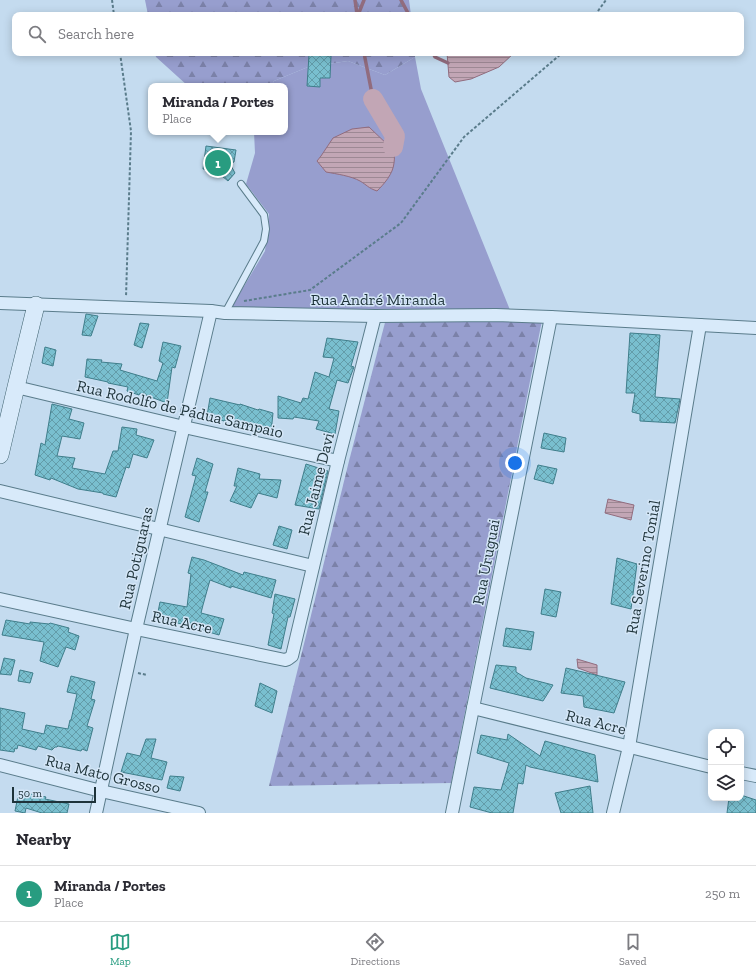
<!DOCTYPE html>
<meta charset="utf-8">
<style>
:root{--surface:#fff;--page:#f2f2f3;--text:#2b2b33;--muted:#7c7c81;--line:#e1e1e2;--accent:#289c80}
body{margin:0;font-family:"Zilla Slab",serif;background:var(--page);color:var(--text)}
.controls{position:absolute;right:12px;bottom:12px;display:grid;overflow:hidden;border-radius:8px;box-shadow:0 2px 10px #0003}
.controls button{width:36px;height:36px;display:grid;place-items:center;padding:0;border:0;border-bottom:1px solid var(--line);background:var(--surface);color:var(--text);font:20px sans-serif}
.scale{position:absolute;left:12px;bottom:10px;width:84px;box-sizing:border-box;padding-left:4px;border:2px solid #1e333a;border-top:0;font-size:11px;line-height:14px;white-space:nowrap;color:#1e333a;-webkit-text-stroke:3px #d4e6f7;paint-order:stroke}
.you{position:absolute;left:515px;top:463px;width:14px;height:14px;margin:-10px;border:3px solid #fff;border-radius:50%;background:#1a73e8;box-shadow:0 0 0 6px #1a73e833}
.badge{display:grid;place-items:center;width:26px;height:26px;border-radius:50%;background:var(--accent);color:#fff;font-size:13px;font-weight:700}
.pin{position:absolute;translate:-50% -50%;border:2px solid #fff;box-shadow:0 1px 4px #0006}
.popup{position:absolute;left:148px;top:83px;width:140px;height:52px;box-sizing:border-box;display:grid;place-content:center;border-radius:8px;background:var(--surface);filter:drop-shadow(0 1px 3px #0005);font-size:13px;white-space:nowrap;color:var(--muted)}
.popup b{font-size:15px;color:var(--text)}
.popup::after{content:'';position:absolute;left:50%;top:100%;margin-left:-8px;border:8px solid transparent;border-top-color:var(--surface)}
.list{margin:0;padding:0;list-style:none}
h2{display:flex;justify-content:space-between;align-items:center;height:52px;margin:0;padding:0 16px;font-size:17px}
h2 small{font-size:13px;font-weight:400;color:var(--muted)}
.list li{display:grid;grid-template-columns:26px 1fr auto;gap:12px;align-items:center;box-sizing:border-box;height:56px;padding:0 16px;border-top:1px solid var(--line)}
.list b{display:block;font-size:15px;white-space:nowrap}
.list p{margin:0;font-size:13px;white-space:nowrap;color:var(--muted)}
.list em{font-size:13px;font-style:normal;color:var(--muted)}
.icon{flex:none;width:22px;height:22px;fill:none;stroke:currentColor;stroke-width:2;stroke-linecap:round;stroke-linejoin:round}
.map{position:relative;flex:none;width:756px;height:813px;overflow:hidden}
.search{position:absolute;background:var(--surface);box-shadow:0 2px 10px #0003;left:12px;right:12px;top:12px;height:44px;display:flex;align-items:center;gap:10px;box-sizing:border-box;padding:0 14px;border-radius:8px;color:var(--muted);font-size:15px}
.sheet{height:108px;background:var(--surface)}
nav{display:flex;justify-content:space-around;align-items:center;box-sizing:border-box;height:56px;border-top:1px solid var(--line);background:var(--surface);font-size:11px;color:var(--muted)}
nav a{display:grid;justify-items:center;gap:2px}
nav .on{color:var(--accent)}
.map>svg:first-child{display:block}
.grass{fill:#979ece}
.forest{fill:url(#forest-firs)}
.water{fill:url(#water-rules);stroke:#916c7e}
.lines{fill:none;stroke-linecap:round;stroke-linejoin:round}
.stream{stroke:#916c7e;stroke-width:3.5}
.river{stroke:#c2a6b5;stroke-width:20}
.building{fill:url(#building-cross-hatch);stroke:#3f7e8b}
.lane-casing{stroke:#5a7c8b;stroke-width:8}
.street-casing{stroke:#5a7c8b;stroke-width:14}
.secondary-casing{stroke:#3d606d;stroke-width:18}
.path{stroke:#5a7c8b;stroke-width:2;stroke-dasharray:3 2;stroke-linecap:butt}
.lane{stroke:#d8eafa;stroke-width:6}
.street{stroke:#d8eafa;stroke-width:12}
.secondary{stroke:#d8eafa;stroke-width:17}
.labels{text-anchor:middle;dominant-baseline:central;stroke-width:3;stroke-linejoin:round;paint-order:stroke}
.street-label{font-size:16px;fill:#1e333a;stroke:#d4e6f7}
</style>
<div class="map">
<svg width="756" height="813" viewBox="0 0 756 813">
<defs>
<pattern id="forest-firs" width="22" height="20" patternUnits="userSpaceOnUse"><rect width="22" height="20" fill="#979ece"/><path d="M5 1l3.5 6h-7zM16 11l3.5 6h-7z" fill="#7b81a8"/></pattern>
<pattern id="water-rules" width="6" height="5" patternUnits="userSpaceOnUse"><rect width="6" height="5" fill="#c2a6b5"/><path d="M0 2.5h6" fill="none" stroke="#9d8894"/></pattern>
<pattern id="building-cross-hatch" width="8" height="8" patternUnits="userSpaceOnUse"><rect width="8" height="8" fill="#79bfcf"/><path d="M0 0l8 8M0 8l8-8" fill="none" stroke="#639ca9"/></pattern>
</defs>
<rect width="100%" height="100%" fill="#c4dbef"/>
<!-- grass -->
<polygon class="grass" points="415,57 421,89 510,310 388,311 231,308 265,251 269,214 246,184 255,153 254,132 285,132 285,86 271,86 274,81 308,67 348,61 385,75"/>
<!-- forest -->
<g class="forest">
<polygon points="145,0 409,0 411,15 148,15"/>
<polygon points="155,53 415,53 415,57 385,75 348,61 308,67 274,81 271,86 188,86 156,57"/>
<polygon points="544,310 451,783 269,786 349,461 388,311"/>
</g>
<!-- water -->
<g class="water">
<polygon points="447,53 514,53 499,67 471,79 455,82 449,77"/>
<path d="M369 127 391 148 393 147C394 152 395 158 394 163 393 174 384 184 377 191 368 188 367 185 360 181 351 176 337 174 326 172L317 161 321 156 333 138 352 129Z"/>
<polygon points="608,499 634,505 631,520 605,513"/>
<polygon points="577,659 597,665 597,675 578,668"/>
</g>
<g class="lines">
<!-- stream -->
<g class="stream">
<polyline points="355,0 357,14"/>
<polyline points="401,0 409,15"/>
<polyline points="358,15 364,0"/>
<polyline points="364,53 373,99"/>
<polyline points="433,53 435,57 448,63"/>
</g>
<!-- river -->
<polyline class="river" points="373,99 395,136 393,147"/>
</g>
<!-- building -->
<g class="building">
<polygon points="309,55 331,56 330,78 320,78 320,87 307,86"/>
<polygon points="206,146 236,150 234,162 230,164 235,173 228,181 216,171 203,169"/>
<polygon points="86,314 98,316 91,336 82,335"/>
<polygon points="140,323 149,324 142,348 134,345"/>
<polygon points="630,333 660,335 655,397 680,399 675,423 640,421 640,414 632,412 635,393 626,393"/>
<polygon points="327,338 358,342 351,366 354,367 348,383 337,380 329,409 339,411 335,434 316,429 319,421 294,417 293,419 278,418 278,396 301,403 303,398 308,399 315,372 329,377 334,358 323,357"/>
<polygon points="163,342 181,346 175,368 172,367 167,403 140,393 139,395 127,391 128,387 108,383 108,382 85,377 87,359 102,360 101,362 122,364 120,370 157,381 163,363 159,361"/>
<polygon points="45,347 56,350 53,366 42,363"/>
<polygon points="210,398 240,405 240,404 258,410 259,409 273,413 271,433 242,424 241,426 224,420 224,421 207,416"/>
<polygon points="52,404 72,409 69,419 84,423 80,439 62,436 57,456 75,458 72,468 105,474 113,451 118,451 122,427 137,429 136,435 154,440 147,458 133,454 129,468 126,467 116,497 103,494 103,493 78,489 51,478 50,480 35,475 41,443 45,445"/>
<polygon points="544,433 566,438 564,452 541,448"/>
<polygon points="197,458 213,464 205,492 208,492 199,522 185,517 196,476 192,475"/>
<polygon points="306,464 328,471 319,509 295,505"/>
<polygon points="538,465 557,469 553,484 534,479"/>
<polygon points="238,468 260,474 259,479 281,480 277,498 258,493 251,508 230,501 237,486 234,486"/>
<polygon points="279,526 292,530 287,549 273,545"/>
<polygon points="192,557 204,560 243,575 244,572 276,580 271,598 231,586 231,588 210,580 203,605 201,613 224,619 219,635 157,617 160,602 187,607 191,574 188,573"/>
<polygon points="617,558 637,564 631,609 611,604"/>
<polygon points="545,589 561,592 556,617 541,614"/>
<polygon points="275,594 295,599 290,617 288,617 281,649 268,645 274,614 272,613"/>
<polygon points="6,620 30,624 30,622 49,624 50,623 69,628 68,632 79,636 75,650 66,647 58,667 40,661 44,642 2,635"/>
<polygon points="506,628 534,632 531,650 503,646"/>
<polygon points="4,658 15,660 11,675 0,674"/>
<polygon points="496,665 516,667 516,672 526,678 553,685 543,701 490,688"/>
<polygon points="566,668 625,682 614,713 584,707 583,696 561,693"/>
<polygon points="20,670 33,673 30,683 18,681"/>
<polygon points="71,676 95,682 91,699 95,700 87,726 93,728 87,751 82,749 81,751 58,746 57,747 55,747 52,750 38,746 36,750 18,745 17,749 15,748 14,752 0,750 0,708 25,713 22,729 44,734 46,725 68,729 70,720 71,720 77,694 67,692"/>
<polygon points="260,683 277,691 272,713 255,706"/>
<polygon points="508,734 540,756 545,741 595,755 598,782 530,767 526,765 523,784 518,783 513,813 492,813 470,807 474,787 501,790 509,763 477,753 481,735 507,740"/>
<polygon points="146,739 156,739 151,758 167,762 162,780 121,772 127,753 140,756"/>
<polygon points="170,776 184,777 180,791 167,788"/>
<polygon points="590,786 593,813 561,813 555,793"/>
<polygon points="19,791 46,797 45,799 69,804 67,813 42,813 26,808 25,813 15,811"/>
<polygon points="741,795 756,800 756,813 727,813 729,798 741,798"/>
</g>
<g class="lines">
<!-- lane casing -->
<g class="lane-casing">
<polyline id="lane" points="225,313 264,241 266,229 264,215 241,184"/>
</g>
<!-- street casing -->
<g class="street-casing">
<g id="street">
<polyline points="0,303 211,311 225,313 375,316 496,315 551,317 756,328"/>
<polyline points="16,387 184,427 338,461"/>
<polyline points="0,491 313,566"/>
<polyline points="0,599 136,629 285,660 288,659 292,656 338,461 375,316"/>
<polyline points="473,708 711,767"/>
<polyline points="0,765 101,791 199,813"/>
<polyline points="741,773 756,776"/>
<polyline points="96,813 136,629 211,311"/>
<polyline points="452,813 473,708 551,317"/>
<polyline points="613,813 629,747 700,325"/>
</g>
</g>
<!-- secondary casing -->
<g class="secondary-casing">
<polyline id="secondary" points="0,455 16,387 36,305"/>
</g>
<!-- path -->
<g class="path">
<polyline points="112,0 114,15"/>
<polyline points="595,15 606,0"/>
<polyline points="120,53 131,131 126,297"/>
<polyline points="244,301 310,290 401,223 464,137 562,53"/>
<polyline points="138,673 147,675"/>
</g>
<!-- lane -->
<use href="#lane" class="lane"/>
<!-- street -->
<use href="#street" class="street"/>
<!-- secondary -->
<use href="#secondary" class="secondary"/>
</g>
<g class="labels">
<!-- street labels -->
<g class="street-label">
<text x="378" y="299">Rua André Miranda</text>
<text transform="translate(180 409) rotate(13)">Rua Rodolfo de Pádua Sampaio</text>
<text transform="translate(316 484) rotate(-76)">Rua Jaime Davi</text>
<text transform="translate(136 558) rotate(-77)">Rua Potiguaras</text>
<text transform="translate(486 562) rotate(-79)">Rua Uruguai</text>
<text transform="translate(643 567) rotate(-80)">Rua Severino Tonial</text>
<text transform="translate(182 622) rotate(12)">Rua Acre</text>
<text transform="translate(596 722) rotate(14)">Rua Acre</text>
<text transform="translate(103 774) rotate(14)">Rua Mato Grosso</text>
</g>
</g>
</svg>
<div class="controls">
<button><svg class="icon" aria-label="locate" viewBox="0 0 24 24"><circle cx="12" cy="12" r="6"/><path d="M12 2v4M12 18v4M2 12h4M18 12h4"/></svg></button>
<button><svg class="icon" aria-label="layers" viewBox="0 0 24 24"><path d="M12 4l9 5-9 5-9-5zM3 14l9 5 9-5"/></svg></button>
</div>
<div class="scale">50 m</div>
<div class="you"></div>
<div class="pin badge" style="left:218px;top:163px">1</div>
<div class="popup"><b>Miranda / Portes</b>Place</div>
<div class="search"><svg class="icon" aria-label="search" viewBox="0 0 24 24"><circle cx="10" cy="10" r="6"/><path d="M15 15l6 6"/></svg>Search here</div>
</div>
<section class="sheet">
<h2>Nearby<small></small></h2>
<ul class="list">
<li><span class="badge">1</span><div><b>Miranda / Portes</b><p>Place</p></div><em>250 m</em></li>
</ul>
</section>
<nav>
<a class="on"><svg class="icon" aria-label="map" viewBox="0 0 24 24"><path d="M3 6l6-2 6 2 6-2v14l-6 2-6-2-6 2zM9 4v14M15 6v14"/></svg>Map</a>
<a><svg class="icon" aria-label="directions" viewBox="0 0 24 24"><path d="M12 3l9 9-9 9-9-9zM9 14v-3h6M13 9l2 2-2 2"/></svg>Directions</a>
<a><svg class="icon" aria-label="saved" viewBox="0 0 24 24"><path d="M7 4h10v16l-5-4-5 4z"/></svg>Saved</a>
</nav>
